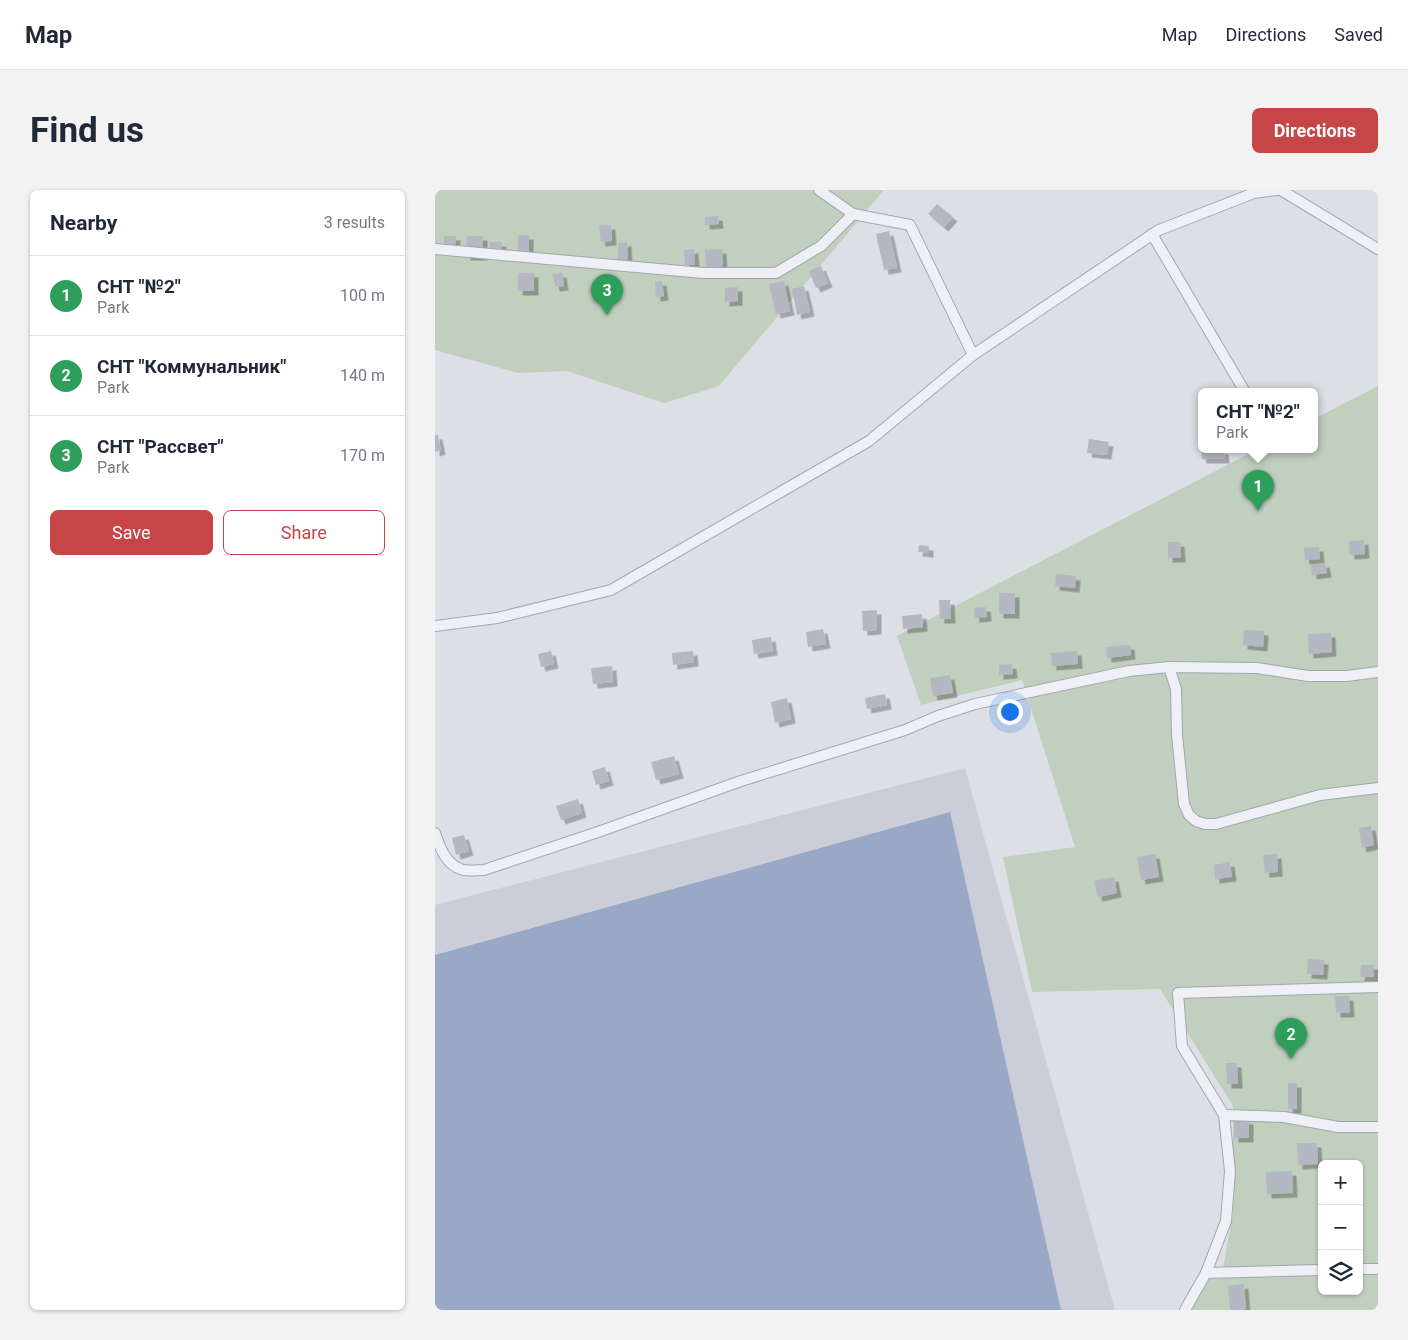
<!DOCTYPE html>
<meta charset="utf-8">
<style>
:root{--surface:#fff;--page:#f2f2f3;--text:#1f2937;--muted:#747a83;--line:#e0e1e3;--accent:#c64647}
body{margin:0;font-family:Roboto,sans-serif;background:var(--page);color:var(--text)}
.controls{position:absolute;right:15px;bottom:15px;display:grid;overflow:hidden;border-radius:8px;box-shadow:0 1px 4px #0004}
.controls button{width:45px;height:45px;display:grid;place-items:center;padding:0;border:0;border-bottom:1px solid var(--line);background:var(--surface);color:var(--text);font:25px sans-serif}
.you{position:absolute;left:574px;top:521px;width:18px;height:18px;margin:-12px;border:4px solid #fff;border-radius:50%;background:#1a73e8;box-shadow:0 0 0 8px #1a73e833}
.badge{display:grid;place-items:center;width:32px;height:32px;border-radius:50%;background:var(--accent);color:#fff;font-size:16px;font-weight:700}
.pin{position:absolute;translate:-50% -41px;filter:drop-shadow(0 1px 2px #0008)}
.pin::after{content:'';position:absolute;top:26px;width:18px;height:15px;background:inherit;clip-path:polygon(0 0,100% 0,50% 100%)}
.popup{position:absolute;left:763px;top:198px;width:120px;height:65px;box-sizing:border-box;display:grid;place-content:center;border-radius:8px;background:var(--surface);filter:drop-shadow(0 1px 4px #0005);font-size:16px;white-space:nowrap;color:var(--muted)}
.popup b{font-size:19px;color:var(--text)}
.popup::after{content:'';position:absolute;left:50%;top:100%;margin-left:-10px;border:10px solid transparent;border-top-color:var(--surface)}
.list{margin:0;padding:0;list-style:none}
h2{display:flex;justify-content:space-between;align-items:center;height:65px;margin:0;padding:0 20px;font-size:21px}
h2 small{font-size:16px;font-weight:400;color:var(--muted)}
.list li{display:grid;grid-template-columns:32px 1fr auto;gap:15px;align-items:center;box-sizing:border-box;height:80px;padding:0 20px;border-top:1px solid var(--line)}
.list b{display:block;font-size:19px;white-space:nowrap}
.list p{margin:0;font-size:16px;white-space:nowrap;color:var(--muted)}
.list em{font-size:16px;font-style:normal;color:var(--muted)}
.actions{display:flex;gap:10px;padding:15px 20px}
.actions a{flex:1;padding:11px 0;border:1px solid var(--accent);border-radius:8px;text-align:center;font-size:18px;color:var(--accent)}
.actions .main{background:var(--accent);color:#fff}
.icon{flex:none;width:28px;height:28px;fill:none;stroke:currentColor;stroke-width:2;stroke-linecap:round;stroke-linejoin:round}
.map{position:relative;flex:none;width:943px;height:1120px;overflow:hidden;border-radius:8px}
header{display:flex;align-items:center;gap:30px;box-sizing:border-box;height:70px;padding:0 25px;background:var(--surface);border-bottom:1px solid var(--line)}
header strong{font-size:24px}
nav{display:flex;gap:28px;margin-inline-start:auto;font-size:18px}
.intro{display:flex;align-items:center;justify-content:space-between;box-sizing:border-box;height:120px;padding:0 30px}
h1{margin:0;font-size:35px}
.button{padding:12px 22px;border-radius:8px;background:var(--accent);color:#fff;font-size:18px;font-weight:700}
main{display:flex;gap:30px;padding:0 30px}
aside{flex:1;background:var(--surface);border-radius:8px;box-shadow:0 1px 4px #0004}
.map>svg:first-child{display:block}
.built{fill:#cbced8}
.green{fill:#c0cfbe;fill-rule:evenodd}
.water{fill:#99a8c5}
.building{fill:#b4b8c2;filter:url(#shadow)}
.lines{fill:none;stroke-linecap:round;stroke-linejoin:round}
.service-casing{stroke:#a3a6b0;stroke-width:12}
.service{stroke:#eff0f5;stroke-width:10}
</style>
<header>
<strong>Map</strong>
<nav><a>Map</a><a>Directions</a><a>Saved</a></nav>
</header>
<div class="intro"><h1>Find us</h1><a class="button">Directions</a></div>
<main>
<aside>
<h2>Nearby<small>3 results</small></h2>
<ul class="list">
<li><span class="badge" style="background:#2e9e5b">1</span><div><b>СНТ &quot;№2&quot;</b><p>Park</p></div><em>100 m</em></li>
<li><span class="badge" style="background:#2e9e5b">2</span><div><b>СНТ &quot;Коммунальник&quot;</b><p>Park</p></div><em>140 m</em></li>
<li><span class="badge" style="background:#2e9e5b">3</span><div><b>СНТ &quot;Рассвет&quot;</b><p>Park</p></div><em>170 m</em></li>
</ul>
<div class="actions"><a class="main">Save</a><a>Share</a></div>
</aside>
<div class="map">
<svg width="943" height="1120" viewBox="0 0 943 1120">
<defs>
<filter id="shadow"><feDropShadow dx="4.5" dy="4.5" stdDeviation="0" flood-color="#0004"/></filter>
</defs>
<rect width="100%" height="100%" fill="#dddfe6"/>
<!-- built -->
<polygon class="built" points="530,578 680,1120 0,1120 0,715"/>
<!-- green -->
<g class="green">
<polygon points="0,0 449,0 284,196 229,213 132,181 83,183 0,160"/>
<path d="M943 196V1120H755L768 1095 774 1089H786L798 1023V916L725 799 597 802 568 667 640 657 587 490 486 515 462 446 821 260H879V229ZM887 974H924V1101H887Z"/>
</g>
<!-- water -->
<polygon class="water" points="515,622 626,1120 0,1120 0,765"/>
<!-- building -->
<g class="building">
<polygon points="502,14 518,27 509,37 493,24"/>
<polygon points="283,26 284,34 270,35 270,27"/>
<polygon points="176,35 177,51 166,52 164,36"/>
<polygon points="454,41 462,78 449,80 441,44"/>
<rect x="83" y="45" width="11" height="20"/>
<polygon points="9,46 21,46 20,58 9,58"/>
<polygon points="32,46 48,46 48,66 31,66"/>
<polygon points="55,52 67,52 66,64 54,64"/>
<polygon points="192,52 193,72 183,72 183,53"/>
<polygon points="259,59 260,75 250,75 249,60"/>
<polygon points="287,59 288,81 271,82 270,60"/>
<polygon points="386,76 393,93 381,98 374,81"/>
<rect x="83" y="83" width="16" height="18"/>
<polygon points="127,83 129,96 120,97 118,84"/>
<polygon points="227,91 229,106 221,107 220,92"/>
<polygon points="349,91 355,121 341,124 334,94"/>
<polygon points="369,96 375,122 362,125 357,99"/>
<polygon points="303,97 303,111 290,112 290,98"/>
<polygon points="0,245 3,245 6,260 0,262"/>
<polygon points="654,249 674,252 672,265 652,263"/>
<polygon points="766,260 789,260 790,269 767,269"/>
<polygon points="929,350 930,364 915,365 914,351"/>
<polygon points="733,352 745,352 746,368 733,368"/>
<polygon points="484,355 494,356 494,363 483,362"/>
<polygon points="884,357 885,369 870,370 869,358"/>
<polygon points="890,373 892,383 877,385 876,375"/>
<polygon points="621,384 641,386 640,398 620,396"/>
<rect x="564" y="403" width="16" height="21"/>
<polygon points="504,410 515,410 516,429 505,429"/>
<polygon points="551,417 552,427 540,428 539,418"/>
<polygon points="442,420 442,440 428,441 427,421"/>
<polygon points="487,424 488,437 468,439 467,426"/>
<polygon points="388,439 391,454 373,457 371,442"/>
<polygon points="809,440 829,441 828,457 808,455"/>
<polygon points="896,443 897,462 874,464 873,444"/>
<polygon points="336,447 338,461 319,464 317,450"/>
<polygon points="695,455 696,465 672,468 671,457"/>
<polygon points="116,461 119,474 106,477 103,464"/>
<polygon points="258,461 259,472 238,475 237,463"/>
<polygon points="642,461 643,474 617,476 616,463"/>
<polygon points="577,474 578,484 564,485 564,475"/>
<polygon points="177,476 178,492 158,494 156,478"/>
<polygon points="515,485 518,503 498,506 495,488"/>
<polygon points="450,504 452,515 432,519 430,508"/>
<polygon points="352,508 356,529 340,533 336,512"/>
<polygon points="239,566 244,584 221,590 216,572"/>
<polygon points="170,577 174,591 161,595 157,581"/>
<polygon points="143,609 147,623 126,630 121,616"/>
<polygon points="936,636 939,655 927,658 924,638"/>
<polygon points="29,645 34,661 21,665 17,648"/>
<polygon points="720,664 724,687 706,690 702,667"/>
<polygon points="842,664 843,682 830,683 828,665"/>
<polygon points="795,672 797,687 780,689 779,675"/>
<polygon points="679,687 682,703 663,707 659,691"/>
<polygon points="873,769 889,770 888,785 872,784"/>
<polygon points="926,775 939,775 939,787 925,787"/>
<polygon points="900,806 914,806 915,823 901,823"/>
<polygon points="791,873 802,873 803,894 792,894"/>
<rect x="853" y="893" width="9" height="26"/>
<polygon points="799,929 814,930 814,948 799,948"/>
<polygon points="862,953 882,953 883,974 863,975"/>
<polygon points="857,981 858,1003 832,1004 831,982"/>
<polygon points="809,1094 811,1120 795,1120 793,1096"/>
</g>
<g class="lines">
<!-- service casing -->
<g class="service-casing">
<g id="service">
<polyline points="384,0 418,24 475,35 538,165"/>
<polyline points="846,0 943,59"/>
<polyline points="717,44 810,202"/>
<polyline points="0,59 268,83 341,83 386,56 418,24"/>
<polyline points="0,436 62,428 176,400 434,251 538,165 724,40 819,3 842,0"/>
<polyline points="734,477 741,499 742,545 749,614 754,625 761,631 770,634 781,634 885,605 943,598"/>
<path d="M0 643C5 658 11 675 28 680 34 681 43 680 49 680L163 642 306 591 470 540 503 526 540 514 694 481 734 477 822 478 873 486H912L943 482"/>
<polyline points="789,925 747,856 743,803 943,797"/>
<polyline points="924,1079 943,1079"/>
<polyline points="771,1083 887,1080"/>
<polyline points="750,1120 771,1083 791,1031 795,981 789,925 849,927 903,937 943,937"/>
</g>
</g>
<!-- service -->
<use href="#service" class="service"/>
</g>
</svg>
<div class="controls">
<button>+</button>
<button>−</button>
<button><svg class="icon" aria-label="layers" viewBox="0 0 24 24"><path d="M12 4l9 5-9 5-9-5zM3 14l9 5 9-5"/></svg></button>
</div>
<div class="you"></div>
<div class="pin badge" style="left:823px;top:321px;background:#2e9e5b">1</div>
<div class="popup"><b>СНТ &quot;№2&quot;</b>Park</div>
<div class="pin badge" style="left:856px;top:869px;background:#2e9e5b">2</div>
<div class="pin badge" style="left:172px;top:125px;background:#2e9e5b">3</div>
</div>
</main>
